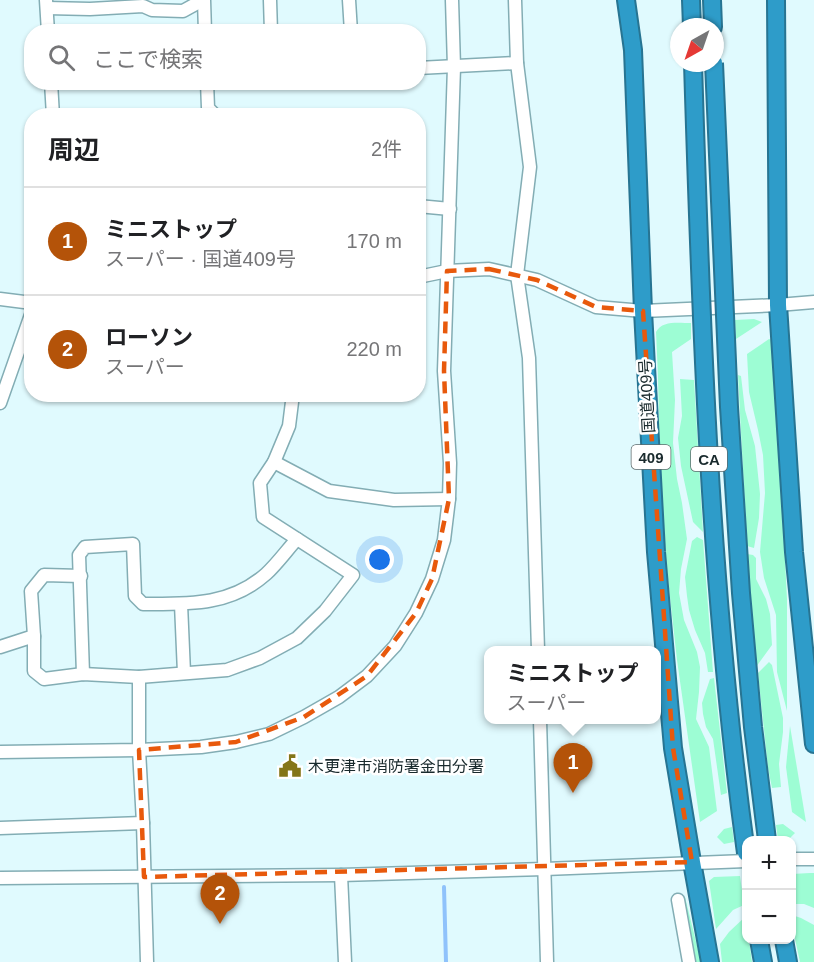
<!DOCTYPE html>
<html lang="ja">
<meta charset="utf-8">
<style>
:root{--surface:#fff;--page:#f2f2f2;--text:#202124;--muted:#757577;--line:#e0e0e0;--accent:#b45309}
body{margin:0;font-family:Helvetica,"Noto Sans JP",sans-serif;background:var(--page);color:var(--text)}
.controls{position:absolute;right:18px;bottom:18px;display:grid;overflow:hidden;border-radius:12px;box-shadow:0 2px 4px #0004}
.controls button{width:54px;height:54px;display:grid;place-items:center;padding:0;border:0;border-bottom:2px solid var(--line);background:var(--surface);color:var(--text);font:30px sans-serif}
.compass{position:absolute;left:670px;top:18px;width:54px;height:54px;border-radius:50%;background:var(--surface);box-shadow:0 2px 4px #0004;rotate:220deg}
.you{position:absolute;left:380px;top:560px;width:21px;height:21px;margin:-15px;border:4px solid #fff;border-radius:50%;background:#1a73e8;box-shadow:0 0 0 9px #1a73e833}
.badge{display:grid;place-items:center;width:39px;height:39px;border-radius:50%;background:var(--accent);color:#fff;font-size:20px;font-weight:700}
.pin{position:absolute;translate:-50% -50px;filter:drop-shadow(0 2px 3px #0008)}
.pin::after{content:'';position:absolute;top:32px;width:21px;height:18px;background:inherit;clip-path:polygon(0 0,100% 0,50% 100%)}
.popup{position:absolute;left:484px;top:646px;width:177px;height:78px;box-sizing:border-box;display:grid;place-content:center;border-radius:12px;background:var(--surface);filter:drop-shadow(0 2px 4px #0005);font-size:20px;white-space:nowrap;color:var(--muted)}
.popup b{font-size:22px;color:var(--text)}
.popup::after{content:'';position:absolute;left:50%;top:100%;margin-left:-12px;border:12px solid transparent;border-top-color:var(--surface)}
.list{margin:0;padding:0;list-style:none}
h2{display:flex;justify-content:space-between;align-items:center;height:78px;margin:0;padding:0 24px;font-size:26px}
h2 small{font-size:20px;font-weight:400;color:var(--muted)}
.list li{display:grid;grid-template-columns:39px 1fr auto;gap:18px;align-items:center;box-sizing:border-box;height:108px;padding:0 24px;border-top:2px solid var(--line)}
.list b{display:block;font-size:22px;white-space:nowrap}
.list p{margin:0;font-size:20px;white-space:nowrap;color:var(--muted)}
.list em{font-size:20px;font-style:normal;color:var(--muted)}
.icon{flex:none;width:33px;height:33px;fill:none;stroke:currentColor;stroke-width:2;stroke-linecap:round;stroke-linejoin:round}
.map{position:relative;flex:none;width:814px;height:962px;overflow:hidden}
.search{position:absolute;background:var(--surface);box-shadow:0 2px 4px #0004;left:24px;top:24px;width:402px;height:66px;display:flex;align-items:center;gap:15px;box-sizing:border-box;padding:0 21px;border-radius:24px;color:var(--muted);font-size:22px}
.panel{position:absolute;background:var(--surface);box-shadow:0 2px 4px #0004;left:24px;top:108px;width:402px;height:294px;border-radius:24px}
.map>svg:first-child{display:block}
.green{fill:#9dfdd4}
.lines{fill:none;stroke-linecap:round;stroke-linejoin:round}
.stream{stroke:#8fc2fb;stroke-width:4}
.minor-casing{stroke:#83adb4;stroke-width:15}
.highway-casing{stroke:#277492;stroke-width:20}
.minor{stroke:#fff;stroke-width:12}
.highway{stroke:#2e9cc9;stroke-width:16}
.highway-bridge-casing{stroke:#277492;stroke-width:20;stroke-linecap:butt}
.highway-bridge{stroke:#2e9cc9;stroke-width:16}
.marked{fill:none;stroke:#e8590c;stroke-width:4.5;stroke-dasharray:12 8;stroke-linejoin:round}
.labels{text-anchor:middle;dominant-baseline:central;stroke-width:5;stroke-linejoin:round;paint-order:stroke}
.shield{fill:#fff;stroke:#5e6a6c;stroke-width:1.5}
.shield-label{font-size:15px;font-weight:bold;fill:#192a2d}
.street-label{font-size:16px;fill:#192a2d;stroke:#fff}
.poi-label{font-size:16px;fill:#192a2d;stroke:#fff;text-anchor:start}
</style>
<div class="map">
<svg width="814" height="962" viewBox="0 0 814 962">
<rect width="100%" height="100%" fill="#e0fafe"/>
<!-- green -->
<g class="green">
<polygon points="754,319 762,322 736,339 735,320"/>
<path d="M691 323V339L672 352 675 400 673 443 677 479 682 503 687 539 681 569 679 593 684 620 697 652 700 667 699 692 696 719 709 747 717 811 700 822 677 660 666 561 660 465 658 377 656 332C662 320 679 323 691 323Z"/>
<polygon points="769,339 774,341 787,599 787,711 777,672 776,615 764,578 760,552 765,493 763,455 758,430 749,392 747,354"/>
<polygon points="738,375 741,376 745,410 755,446 760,494 759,518 754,548 747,546"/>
<polygon points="680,379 694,380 703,532 693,522 681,466 678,438 682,416"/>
<polygon points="697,537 703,540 713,672 708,672 705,653 695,630 689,610 687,596 685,577 692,541"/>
<polygon points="747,554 753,555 756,558 756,579 766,599 770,614 772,645 756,667"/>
<polygon points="769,662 772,665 783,718 783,732 779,764 781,787 772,788 768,768 758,673"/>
<polygon points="714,678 727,793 721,795 713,739 706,727 703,714 702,703 710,679"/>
<polygon points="790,726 806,822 792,812 786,767"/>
<polygon points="783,824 795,833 788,840 778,840 776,825"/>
<polygon points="732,827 734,842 724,844 717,837 724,829"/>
<polygon points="810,873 814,873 814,908 804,904 792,904 792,874"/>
<polygon points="740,876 744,905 733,910 716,929 709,881 714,877"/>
<polygon points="681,897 685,897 701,962 691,962"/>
<polygon points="792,915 801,918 814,925 814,962 800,962 792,925"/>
<polygon points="746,916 746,940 749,940 752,962 722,962 720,944 729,932"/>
</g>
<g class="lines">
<!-- stream -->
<polyline class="stream" points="444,887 446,962"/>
<!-- minor casing -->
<g class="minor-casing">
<g id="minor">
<polyline points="46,0 48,32"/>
<polyline points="204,0 205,32"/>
<polyline points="270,0 271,32"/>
<polyline points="349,0 351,32"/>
<polyline points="515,0 517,63 530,167 517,275 529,358 538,650"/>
<polyline points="47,8 90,9 143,6 152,10 183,11 203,0"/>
<polyline points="418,68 517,63"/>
<polyline points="51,82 53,116"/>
<polyline points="207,82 208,108 216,116"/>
<polyline points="280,116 307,116"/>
<polyline points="418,206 450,209"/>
<polyline points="418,277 447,271 489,269 537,280 596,307 643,311 778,305 814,302"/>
<polyline points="0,299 32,303"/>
<polyline points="0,403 32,312"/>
<polyline points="274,462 329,491 394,500 449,499"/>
<polyline points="181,604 184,673"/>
<polyline points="34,636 34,671 44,679 83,674 139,677 227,670 260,658 297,638 325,611 353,575 263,517 260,483 274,462 289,426 293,394"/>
<polyline points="0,647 34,636 31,591 44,575 81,576"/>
<path d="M83 674 79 555 85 547 133 544 135 596 143 604C188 604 230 606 266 574 277 564 287 550 297 539"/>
<polyline points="139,677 139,750 143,823 147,962"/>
<polyline points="540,720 547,962"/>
<polyline points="0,752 139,750 201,747 236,742 269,734 304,717 339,697 367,676 395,646 416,613 432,579 444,540 449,499 450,463 444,371 454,67 452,0"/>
<polyline points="0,828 143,823"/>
<polyline points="792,859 814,859"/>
<polyline points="341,875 345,962"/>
<polyline points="0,878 341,875 545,869 746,861"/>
<polyline points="678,900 689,962"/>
</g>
</g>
<!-- highway casing -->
<g class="highway-casing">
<g id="highway">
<polyline points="626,0 633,50 643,311 656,552 673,748 692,862 710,962"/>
<polyline points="691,0 692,27"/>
<polyline points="712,0 713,27"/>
<polyline points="776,0 778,305 794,552 814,744"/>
<polyline points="759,940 763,962"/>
<polyline points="784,940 788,962"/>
</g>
</g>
<!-- minor -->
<use href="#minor" class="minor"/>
<!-- highway -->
<use href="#highway" class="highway"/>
<!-- highway-bridge casing -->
<g class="highway-bridge-casing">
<g id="highway-bridge">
<path d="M693 63C701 328 710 590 746 853"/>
<polyline points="714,63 729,407 741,593 753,727 767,840"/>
</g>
</g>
<!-- highway-bridge -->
<use href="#highway-bridge" class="highway-bridge"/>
</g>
<!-- marked area -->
<path class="marked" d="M489 269 537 280 596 307 643 311 673 748 692 862 144 877 139 750 236 742 304 717 367 676 416 613 432 579 449 499 444 371 447 271Z"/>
<!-- icons -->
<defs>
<g id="civic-bare" transform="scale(1.8)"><path d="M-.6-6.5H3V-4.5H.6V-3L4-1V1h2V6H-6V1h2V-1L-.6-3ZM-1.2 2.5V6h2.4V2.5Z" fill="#847518" stroke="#fff" stroke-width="2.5" paint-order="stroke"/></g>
</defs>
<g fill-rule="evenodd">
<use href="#civic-bare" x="290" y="766"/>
</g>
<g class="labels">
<!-- shield labels -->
<g class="shield">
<rect x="631.5" y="445" width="39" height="24" rx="4.5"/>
<rect x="691" y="447" width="36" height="24" rx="4.5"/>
</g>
<g class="shield-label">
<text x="651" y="457">409</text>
<text x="709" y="459">CA</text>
</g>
<!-- street labels -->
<g class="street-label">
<text transform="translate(647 396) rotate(-93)">国道409号</text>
</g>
<!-- poi labels -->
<g class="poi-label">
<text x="308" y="766">木更津市消防署金田分署</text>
</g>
</g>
</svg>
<div class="controls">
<button>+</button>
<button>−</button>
</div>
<svg class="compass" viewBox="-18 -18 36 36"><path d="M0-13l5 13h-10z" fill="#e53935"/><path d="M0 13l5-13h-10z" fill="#757577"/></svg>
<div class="you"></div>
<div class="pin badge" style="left:573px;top:793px">1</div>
<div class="popup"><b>ミニストップ</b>スーパー</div>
<div class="pin badge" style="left:220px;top:924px">2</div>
<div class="search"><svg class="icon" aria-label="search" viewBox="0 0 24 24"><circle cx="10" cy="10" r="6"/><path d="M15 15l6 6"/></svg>ここで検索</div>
<section class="panel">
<h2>周辺<small>2件</small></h2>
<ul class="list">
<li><span class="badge">1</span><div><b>ミニストップ</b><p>スーパー · 国道409号</p></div><em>170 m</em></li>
<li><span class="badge">2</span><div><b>ローソン</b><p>スーパー</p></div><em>220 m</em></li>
</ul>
</section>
</div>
